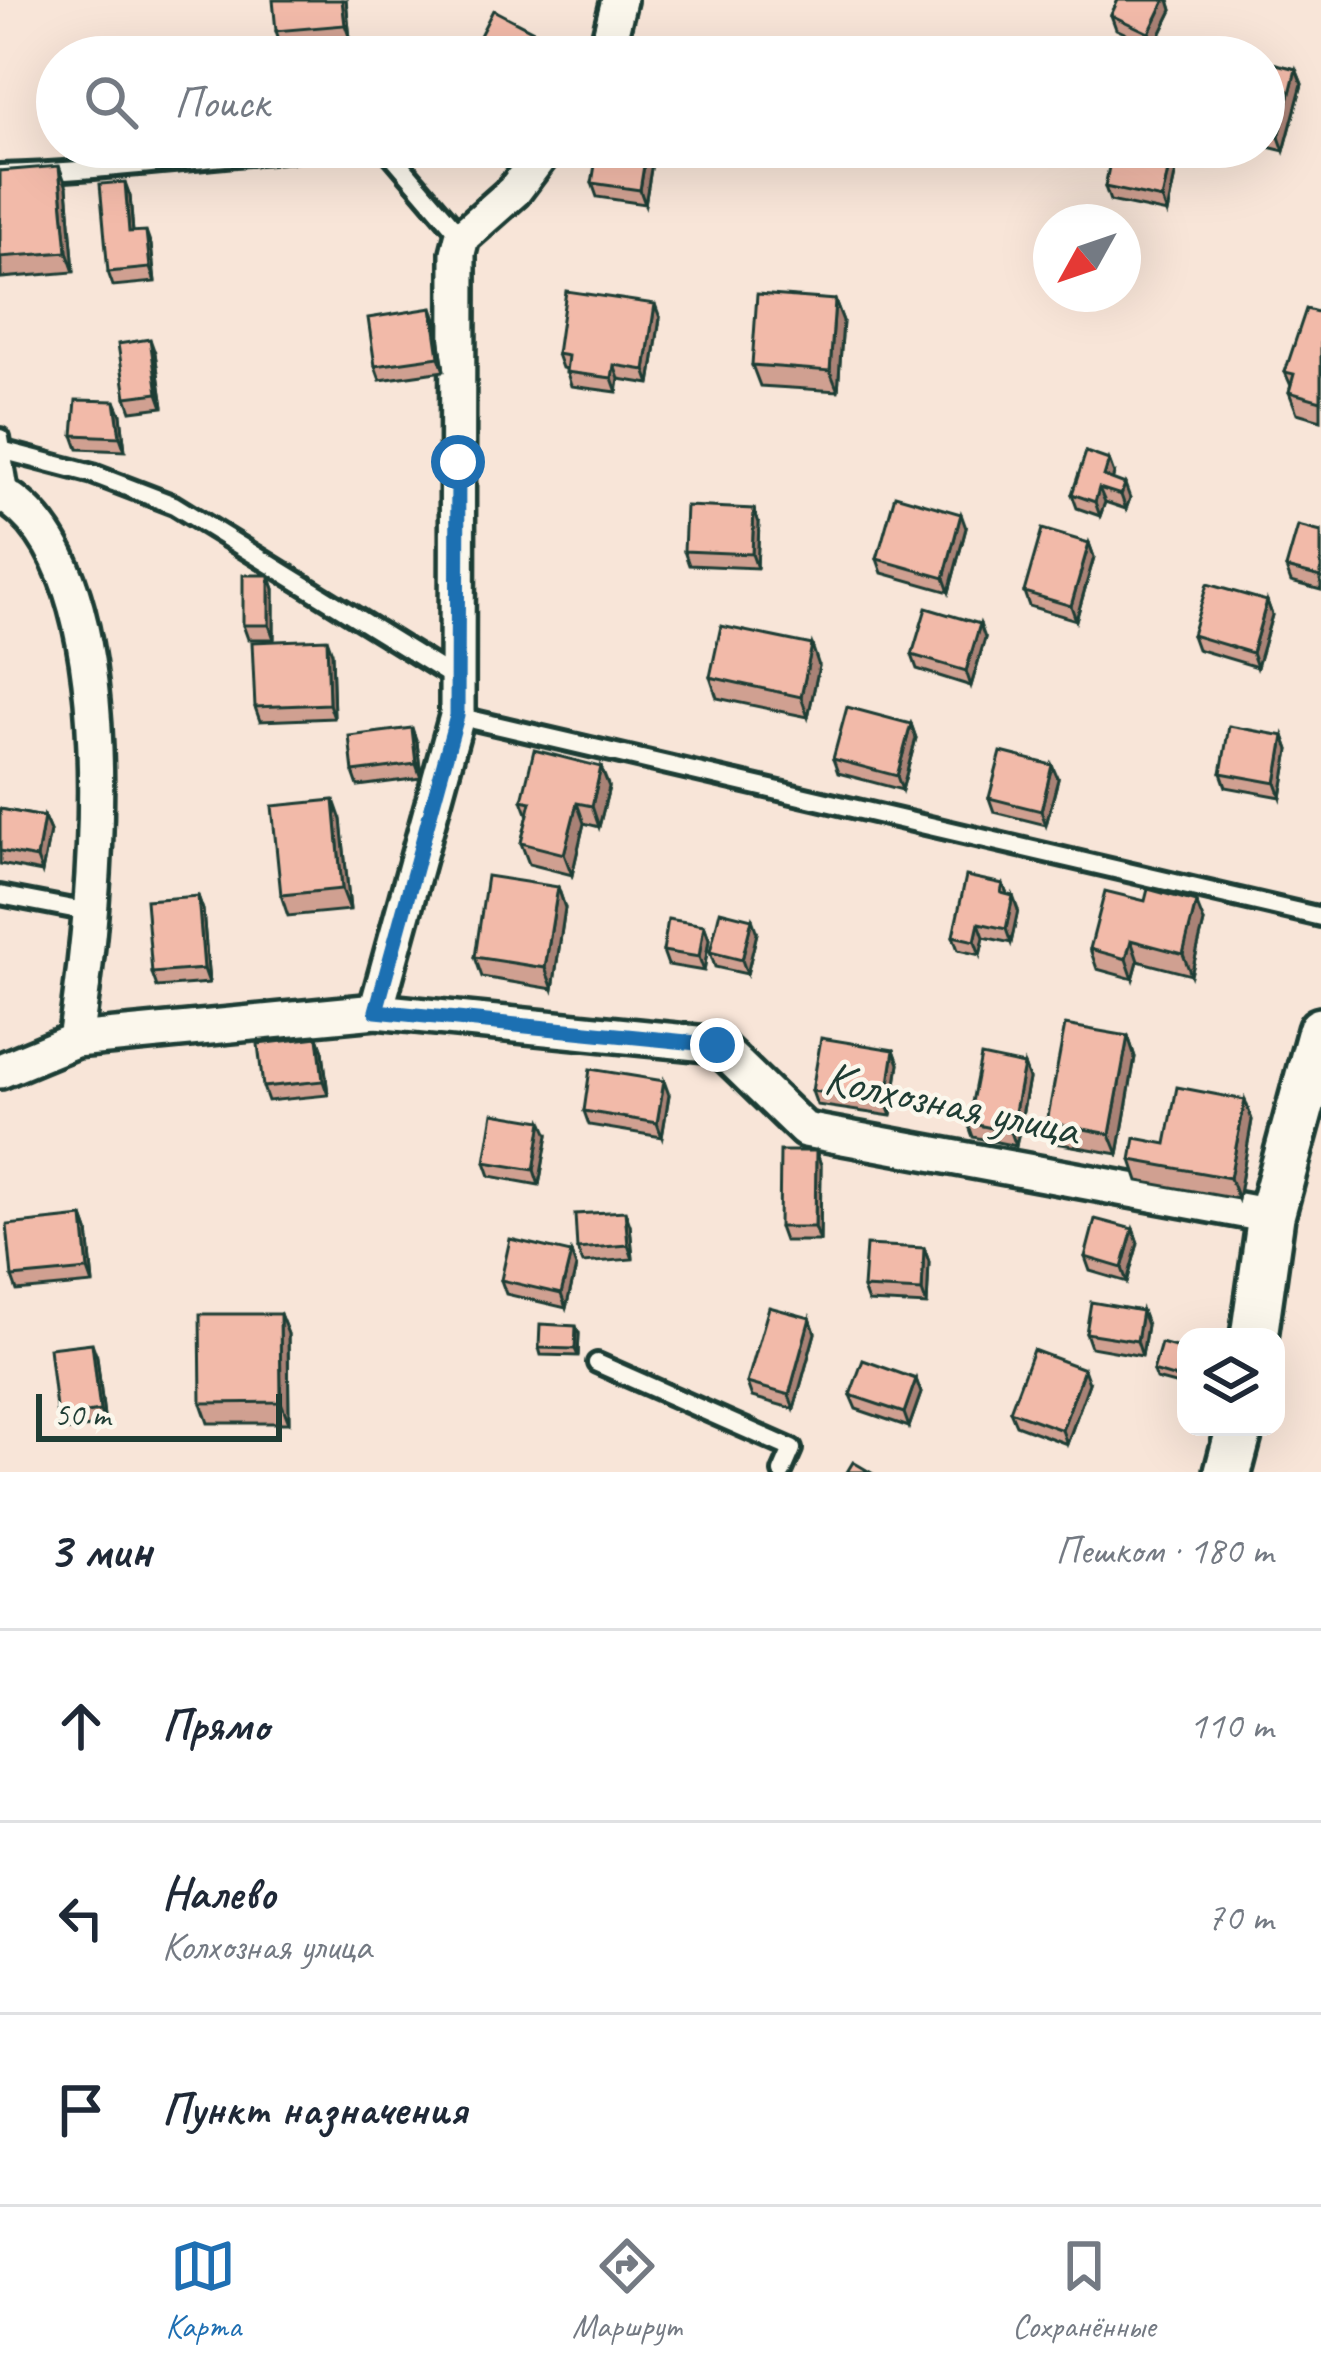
<!DOCTYPE html>
<html lang="ru">
<meta charset="utf-8">
<style>
:root{--surface:#fff;--page:#f2f2f3;--text:#1f2937;--muted:#747a83;--line:#e0e1e3;--accent:#1f6fb2}
body{margin:0;font-family:Caveat,sans-serif;background:var(--page);color:var(--text)}
.controls{position:absolute;right:36px;bottom:36px;display:grid;overflow:hidden;border-radius:24px;box-shadow:0 12px 48px #0002}
.controls button{width:108px;height:108px;display:grid;place-items:center;padding:0;border:0;border-bottom:3px solid var(--line);background:var(--surface);color:var(--text);font:60px sans-serif}
.compass{position:absolute;left:1033px;top:204px;width:108px;height:108px;border-radius:50%;background:var(--surface);box-shadow:0 12px 48px #0002;rotate:230deg}
.scale{position:absolute;left:36px;bottom:30px;width:246px;box-sizing:border-box;padding-left:12px;border:6px solid #1f3d34;border-top:0;font-size:33px;line-height:42px;white-space:nowrap;color:#1f3d34;-webkit-text-stroke:9px #fbf7ec;paint-order:stroke}
.stop{position:absolute;width:36px;height:36px;margin:-27px;border:9px solid #1f6fb2;border-radius:50%;background:#fff}
.stop.end{background:#1f6fb2;border-color:#fff;box-shadow:0 3px 12px #0008}
.list{margin:0;padding:0;list-style:none}
h2{display:flex;justify-content:space-between;align-items:center;height:156px;margin:0;padding:0 48px;font-size:51px}
h2 small{font-size:39px;font-weight:400;color:var(--muted)}
.list li{display:grid;grid-template-columns:78px 1fr auto;gap:36px;align-items:center;box-sizing:border-box;height:192px;padding:0 48px;border-top:3px solid var(--line)}
.list b{display:block;font-size:45px;white-space:nowrap}
.list p{margin:0;font-size:39px;white-space:nowrap;color:var(--muted)}
.list em{font-size:39px;font-style:normal;color:var(--muted)}
.icon{flex:none;width:66px;height:66px;fill:none;stroke:currentColor;stroke-width:2;stroke-linecap:round;stroke-linejoin:round}
.map{position:relative;flex:none;width:1321px;height:1472px;overflow:hidden}
.search{position:absolute;background:var(--surface);box-shadow:0 12px 48px #0002;left:36px;right:36px;top:36px;height:132px;display:flex;align-items:center;gap:30px;box-sizing:border-box;padding:0 42px;border-radius:66px;color:var(--muted);font-size:45px}
.sheet{height:732px;background:var(--surface)}
nav{display:flex;justify-content:space-around;align-items:center;box-sizing:border-box;height:168px;border-top:3px solid var(--line);background:var(--surface);font-size:33px;color:var(--muted)}
nav a{display:grid;justify-items:center;gap:6px}
nav .on{color:var(--accent)}
.map>svg:first-child{display:block}
.lines{fill:none;stroke-linecap:round;stroke-linejoin:round}
.lane-casing{stroke:#1f3d34;stroke-width:26}
.street-casing{stroke:#1f3d34;stroke-width:42}
.secondary-casing{stroke:#1f3d34;stroke-width:54}
.lane{stroke:#fbf7ec;stroke-width:16}
.street{stroke:#fbf7ec;stroke-width:33}
.secondary{stroke:#fbf7ec;stroke-width:45}
.wall{fill:#d0a091;stroke:#1f3d34;stroke-width:3}
.shaded-wall{fill:#a98276;stroke:#1f3d34;stroke-width:3}
.building{fill:#f2baa9;stroke:#1f3d34;stroke-width:3}
.route{stroke:#1f6fb2;stroke-width:15}
.labels{text-anchor:middle;dominant-baseline:central;stroke-width:9;stroke-linejoin:round;paint-order:stroke}
.street-label{font-size:48px;fill:#1f3d34;stroke:#fbf7ec}
</style>
<div class="map">
<svg width="1321" height="1472" viewBox="0 0 1321 1472">
<rect width="100%" height="100%" fill="#f8e5d8"/>
<filter id="ink" filterUnits="userSpaceOnUse"><feTurbulence type="fractalNoise" baseFrequency=".00833" numOctaves="2"/><feDisplacementMap in="SourceGraphic" scale="24" xChannelSelector="R" yChannelSelector="G"/><feConvolveMatrix kernelMatrix="1 2 1 2 8 2 1 2 1" color-interpolation-filters="sRGB"/></filter>
<g filter="url(#ink)">
<g class="lines">
<!-- lane casing -->
<g class="lane-casing">
<g id="lane">
<path d="M0 174C129 171 256 149 385 147L462 237"/>
<polyline points="0,438 10,498"/>
<polyline points="1,450 93,474 174,505 456,679"/>
<polyline points="457,716 1321,917"/>
<polyline points="0,895 94,913"/>
<polyline points="597,1363 792,1449 782,1472"/>
</g>
</g>
<!-- street casing -->
<g class="street-casing">
<g id="street">
<polyline points="605,57 619,0"/>
<path d="M0 493C134 565 94 914 75 1040"/>
<polyline points="376,1011 457,716 458,253 462,237 514,191 547,147"/>
<polyline points="0,1071 75,1040 376,1011 717,1045 805,1130 1271,1216"/>
</g>
</g>
<!-- secondary casing -->
<g class="secondary-casing">
<g id="secondary">
<polyline points="1254,1337 1271,1216 1321,1031"/>
<polyline points="1228,1472 1240,1427"/>
</g>
</g>
<!-- lane -->
<use href="#lane" class="lane"/>
<!-- street -->
<use href="#street" class="street"/>
<!-- secondary -->
<use href="#secondary" class="secondary"/>
</g>
<!-- wall -->
<g class="wall">
<polygon points="346,0 350,39 281,45 276,31"/>
<polygon points="1118,0 1169,0 1172,10 1154,47 1116,29 1111,15"/>
<polygon points="1264,61 1296,69 1302,84 1284,151 1264,146"/>
<polygon points="484,147 506,147 502,156"/>
<polygon points="626,147 649,147 653,157 645,204 597,197 592,183 626,150"/>
<polygon points="1181,147 1167,213 1110,201 1105,187"/>
<polygon points="0,171 67,187 74,272 1,278"/>
<polygon points="130,196 133,232 151,245 155,282 113,286 108,272"/>
<polygon points="835,300 843,321 838,391 760,386 752,365"/>
<polygon points="1321,313 1321,420 1297,413 1289,392 1291,386 1285,372"/>
<polygon points="660,318 650,384 619,379 617,392 571,386 566,369 562,368 557,354"/>
<polygon points="437,322 444,371 380,380 375,366"/>
<polygon points="155,353 163,407 131,411 126,397"/>
<polygon points="121,415 125,451 78,449 73,435"/>
<polygon points="1114,474 1112,479 1130,498 1126,509 1105,502 1100,516 1077,508 1072,494"/>
<polygon points="759,523 757,568 689,565 684,551"/>
<polygon points="966,528 949,592 882,573 877,559"/>
<polygon points="1321,532 1321,590 1291,582 1286,568"/>
<polygon points="1089,543 1094,557 1076,620 1029,606 1024,592"/>
<polygon points="269,575 274,589 274,639 248,639 243,625"/>
<polygon points="1267,601 1272,615 1257,667 1197,649 1192,635"/>
<polygon points="985,638 971,686 917,669 912,655"/>
<polygon points="332,653 334,718 260,721 255,707"/>
<polygon points="819,666 808,717 717,698 710,677"/>
<polygon points="911,724 916,738 902,790 838,773 833,759"/>
<polygon points="1284,736 1289,750 1281,797 1226,787 1221,773"/>
<polygon points="417,742 421,778 358,786 353,772"/>
<polygon points="1058,779 1046,825 994,812 989,798"/>
<polygon points="609,787 599,827 584,823 572,875 529,864 521,843 528,816 522,800"/>
<polygon points="0,809 44,817 50,831 42,872 0,864"/>
<polygon points="341,820 350,910 288,916 281,895"/>
<polygon points="1003,884 1007,894 1018,910 1011,943 984,937 980,955 958,950 953,936"/>
<polygon points="558,887 565,908 553,989 482,977 475,957"/>
<polygon points="198,896 203,910 209,983 157,987 152,973"/>
<polygon points="1145,901 1204,922 1191,975 1138,961 1133,979 1097,969 1090,949"/>
<polygon points="704,925 709,939 704,971 668,965 663,951"/>
<polygon points="757,933 747,974 715,967 710,952"/>
<polygon points="1128,1036 1135,1057 1118,1154 1055,1143 1047,1122"/>
<polygon points="318,1037 323,1051 328,1095 268,1101 263,1087"/>
<polygon points="894,1050 899,1064 891,1116 817,1105 812,1091"/>
<polygon points="1024,1065 1029,1079 1016,1146 973,1137 968,1123"/>
<polygon points="669,1095 662,1137 589,1125 584,1111"/>
<polygon points="1245,1100 1252,1120 1238,1199 1138,1181 1131,1160 1166,1144"/>
<polygon points="548,1135 539,1185 490,1176 485,1162"/>
<polygon points="816,1151 821,1165 820,1241 784,1241 779,1227"/>
<polygon points="83,1217 88,1231 93,1284 17,1291 12,1277"/>
<polygon points="630,1225 633,1259 583,1263 577,1249"/>
<polygon points="1133,1229 1138,1243 1127,1282 1090,1271 1085,1257"/>
<polygon points="924,1248 929,1262 927,1305 868,1302 863,1288"/>
<polygon points="571,1253 576,1267 566,1308 506,1294 501,1280"/>
<polygon points="1142,1311 1147,1325 1142,1356 1091,1347 1086,1333"/>
<polygon points="280,1314 288,1334 289,1423 208,1423 201,1403"/>
<polygon points="810,1318 815,1333 794,1409 752,1397 747,1383"/>
<polygon points="579,1334 578,1356 541,1355 539,1348"/>
<polygon points="1186,1350 1186,1387 1156,1379 1153,1371"/>
<polygon points="97,1357 105,1425 62,1431 57,1417"/>
<polygon points="916,1379 921,1393 909,1427 856,1409 850,1395"/>
<polygon points="1089,1383 1067,1444 1016,1425 1010,1411"/>
</g>
<!-- shaded-wall -->
<g class="shaded-wall">
<polygon points="342,0 346,0 350,39 345,25"/>
<polygon points="1165,0 1169,0 1172,10 1154,47 1149,33"/>
<polygon points="545,37 553,57 535,57"/>
<polygon points="1296,69 1302,84 1284,151 1279,137"/>
<polygon points="647,147 649,147 653,157 645,204 640,190"/>
<polygon points="1173,147 1181,147 1167,213 1162,199"/>
<polygon points="59,166 67,187 74,272 67,252"/>
<polygon points="125,182 130,196 134,246 129,232"/>
<polygon points="146,231 151,245 155,282 150,268"/>
<polygon points="835,300 843,321 838,391 830,371"/>
<polygon points="655,304 660,318 650,384 645,370"/>
<polygon points="432,308 437,322 444,371 439,357"/>
<polygon points="150,339 155,353 163,407 158,393"/>
<polygon points="614,365 619,379 617,392 612,378"/>
<polygon points="115,401 121,415 125,451 120,437"/>
<polygon points="1109,460 1114,474 1109,490 1104,476"/>
<polygon points="1125,484 1130,498 1126,509 1121,495"/>
<polygon points="1099,488 1105,502 1100,516 1095,502"/>
<polygon points="754,509 759,523 757,568 752,554"/>
<polygon points="961,514 966,528 949,592 944,578"/>
<polygon points="1089,543 1094,557 1076,620 1071,606"/>
<polygon points="269,575 274,589 274,639 269,625"/>
<polygon points="1267,601 1272,615 1257,667 1252,653"/>
<polygon points="980,624 985,638 971,686 966,671"/>
<polygon points="327,639 332,653 334,718 329,704"/>
<polygon points="812,645 819,666 808,717 801,697"/>
<polygon points="911,724 916,738 902,790 897,776"/>
<polygon points="412,728 417,742 421,778 416,764"/>
<polygon points="1284,736 1289,750 1281,797 1276,783"/>
<polygon points="1052,765 1058,779 1046,825 1041,811"/>
<polygon points="601,767 609,787 599,827 592,806"/>
<polygon points="334,800 341,820 350,910 342,889"/>
<polygon points="577,803 584,823 572,875 564,854"/>
<polygon points="44,817 50,831 42,872 37,858"/>
<polygon points="558,887 565,908 553,989 545,968"/>
<polygon points="198,896 203,910 209,983 204,969"/>
<polygon points="1013,896 1018,910 1011,943 1006,929"/>
<polygon points="1196,902 1204,922 1191,975 1183,954"/>
<polygon points="752,919 757,933 747,974 742,960"/>
<polygon points="979,923 984,937 980,955 975,941"/>
<polygon points="704,925 709,939 704,971 699,957"/>
<polygon points="1131,940 1138,961 1133,979 1126,959"/>
<polygon points="1128,1036 1135,1057 1118,1154 1110,1134"/>
<polygon points="318,1037 323,1051 328,1095 323,1081"/>
<polygon points="894,1050 899,1064 891,1116 886,1102"/>
<polygon points="1024,1065 1029,1079 1016,1146 1011,1132"/>
<polygon points="664,1081 669,1095 662,1137 657,1123"/>
<polygon points="1245,1100 1252,1120 1238,1199 1230,1178"/>
<polygon points="542,1121 548,1135 539,1185 534,1170"/>
<polygon points="816,1151 821,1165 820,1241 815,1227"/>
<polygon points="625,1211 630,1225 633,1259 628,1245"/>
<polygon points="83,1217 88,1231 93,1284 88,1270"/>
<polygon points="1133,1229 1138,1243 1127,1282 1122,1268"/>
<polygon points="924,1248 929,1262 927,1305 922,1291"/>
<polygon points="571,1253 576,1267 566,1308 561,1294"/>
<polygon points="1142,1311 1147,1325 1142,1356 1137,1341"/>
<polygon points="280,1314 288,1334 289,1423 281,1402"/>
<polygon points="810,1318 815,1333 794,1409 789,1395"/>
<polygon points="576,1326 579,1334 578,1356 575,1349"/>
<polygon points="92,1343 97,1357 105,1425 100,1411"/>
<polygon points="1084,1369 1089,1383 1067,1444 1062,1430"/>
<polygon points="916,1379 921,1393 909,1427 904,1413"/>
</g>
<!-- building -->
<g class="building">
<polygon points="273,0 342,0 345,25 276,31"/>
<polygon points="1118,0 1165,0 1149,33 1111,15"/>
<polygon points="493,10 545,37 535,57 469,57"/>
<polygon points="1264,61 1296,69 1279,137 1264,134"/>
<polygon points="598,147 626,150 626,147 647,147 640,190 592,183"/>
<polygon points="1113,147 1173,147 1162,199 1105,187"/>
<polygon points="59,166 67,252 0,257 0,171"/>
<polygon points="125,182 129,232 146,231 150,268 108,272 100,184"/>
<polygon points="566,291 655,304 645,370 614,365 612,378 566,372 568,356 557,354"/>
<polygon points="757,294 835,300 830,371 752,365"/>
<polygon points="432,308 439,357 375,366 368,318"/>
<polygon points="1306,309 1321,313 1321,401 1289,392 1294,374 1285,372"/>
<polygon points="150,339 158,393 126,397 118,344"/>
<polygon points="76,400 115,401 120,437 73,435"/>
<polygon points="1086,452 1109,460 1104,476 1125,484 1121,495 1099,488 1095,502 1072,494"/>
<polygon points="895,495 961,514 944,578 877,559"/>
<polygon points="686,506 754,509 752,554 684,551"/>
<polygon points="1298,526 1321,532 1321,577 1286,568"/>
<polygon points="1042,529 1089,543 1071,606 1024,592"/>
<rect x="243" y="575" width="26" height="50"/>
<polygon points="1207,584 1267,601 1252,653 1192,635"/>
<polygon points="926,608 980,624 966,671 912,655"/>
<polygon points="721,626 812,645 801,697 710,677"/>
<polygon points="327,639 329,704 255,707 252,642"/>
<polygon points="847,707 911,724 897,776 833,759"/>
<polygon points="1229,726 1284,736 1276,783 1221,773"/>
<polygon points="412,728 416,764 353,772 349,736"/>
<polygon points="534,750 601,767 592,806 577,803 564,854 521,843 531,802 522,800"/>
<polygon points="1001,752 1052,765 1041,811 989,798"/>
<polygon points="334,800 342,889 281,895 272,806"/>
<polygon points="0,809 44,817 37,858 0,851"/>
<polygon points="487,876 558,887 545,968 475,957"/>
<polygon points="966,876 1003,884 1001,893 1013,896 1006,929 979,923 975,941 953,936"/>
<polygon points="1148,889 1196,902 1183,954 1131,940 1126,959 1090,949 1105,891 1145,901"/>
<polygon points="198,896 204,969 152,973 146,900"/>
<polygon points="720,911 752,919 742,960 710,952"/>
<polygon points="668,919 704,925 699,957 663,951"/>
<polygon points="1065,1025 1128,1036 1110,1134 1047,1122"/>
<polygon points="318,1037 323,1081 263,1087 258,1044"/>
<polygon points="821,1038 894,1050 886,1102 812,1091"/>
<polygon points="981,1056 1024,1065 1011,1132 968,1123"/>
<polygon points="590,1069 664,1081 657,1123 584,1111"/>
<polygon points="1177,1087 1245,1100 1230,1178 1131,1160 1135,1138 1166,1144"/>
<polygon points="493,1113 542,1121 534,1170 485,1162"/>
<polygon points="780,1151 816,1151 815,1227 779,1227"/>
<polygon points="625,1211 628,1245 577,1249 575,1214"/>
<polygon points="83,1217 88,1270 12,1277 7,1225"/>
<polygon points="1095,1219 1133,1229 1122,1268 1085,1257"/>
<polygon points="510,1239 571,1253 561,1294 501,1280"/>
<polygon points="866,1245 924,1248 922,1291 863,1288"/>
<polygon points="1091,1302 1142,1311 1137,1341 1086,1333"/>
<polygon points="769,1307 810,1318 789,1395 747,1383"/>
<polygon points="200,1314 280,1314 281,1402 201,1403"/>
<polygon points="540,1324 576,1326 575,1349 539,1348"/>
<polygon points="92,1343 100,1411 57,1417 49,1348"/>
<polygon points="1161,1343 1186,1350 1186,1381 1153,1371"/>
<polygon points="1033,1350 1084,1369 1062,1430 1010,1411"/>
<polygon points="863,1360 916,1379 904,1413 850,1395"/>
<polygon points="853,1462 870,1472 847,1472"/>
</g>
</g>
<g class="lines" filter="url(#ink)">
<!-- route -->
<polyline class="route" points="458,462 457,716 376,1011 717,1045"/>
</g>
<g class="labels">
<!-- street labels -->
<g class="street-label">
<text transform="translate(952 1103) rotate(12)">Колхозная улица</text>
</g>
</g>
</svg>
<div class="controls">
<button><svg class="icon" aria-label="layers" viewBox="0 0 24 24"><path d="M12 4l9 5-9 5-9-5zM3 14l9 5 9-5"/></svg></button>
</div>
<svg class="compass" viewBox="-18 -18 36 36"><path d="M0-13l5 13h-10z" fill="#e53935"/><path d="M0 13l5-13h-10z" fill="#747a83"/></svg>
<div class="scale">50 m</div>
<div class="stop" style="left:458px;top:462px"></div>
<div class="stop end" style="left:717px;top:1045px"></div>
<div class="search"><svg class="icon" aria-label="search" viewBox="0 0 24 24"><circle cx="10" cy="10" r="6"/><path d="M15 15l6 6"/></svg>Поиск</div>
</div>
<section class="sheet">
<h2>3 мин<small>Пешком · 180 m</small></h2>
<ul class="list">
<li><svg class="icon" aria-label="ahead" viewBox="0 0 24 24"><path d="M12 20V5M6 11l6-6 6 6"/></svg><div><b>Прямо</b></div><em>110 m</em></li>
<li><svg class="icon" aria-label="left" viewBox="0 0 24 24"><path d="M17 20v-9H6M10 6l-5 5 5 5"/></svg><div><b>Налево</b><p>Колхозная улица</p></div><em>70 m</em></li>
<li><svg class="icon" aria-label="arrive" viewBox="0 0 24 24"><path d="M6 21V4h12l-3 4 3 4H6"/></svg><div><b>Пункт назначения</b></div></li>
</ul>
</section>
<nav>
<a class="on"><svg class="icon" aria-label="map" viewBox="0 0 24 24"><path d="M3 6l6-2 6 2 6-2v14l-6 2-6-2-6 2zM9 4v14M15 6v14"/></svg>Карта</a>
<a><svg class="icon" aria-label="directions" viewBox="0 0 24 24"><path d="M12 3l9 9-9 9-9-9zM9 14v-3h6M13 9l2 2-2 2"/></svg>Маршрут</a>
<a><svg class="icon" aria-label="saved" viewBox="0 0 24 24"><path d="M7 4h10v16l-5-4-5 4z"/></svg>Сохранённые</a>
</nav>
